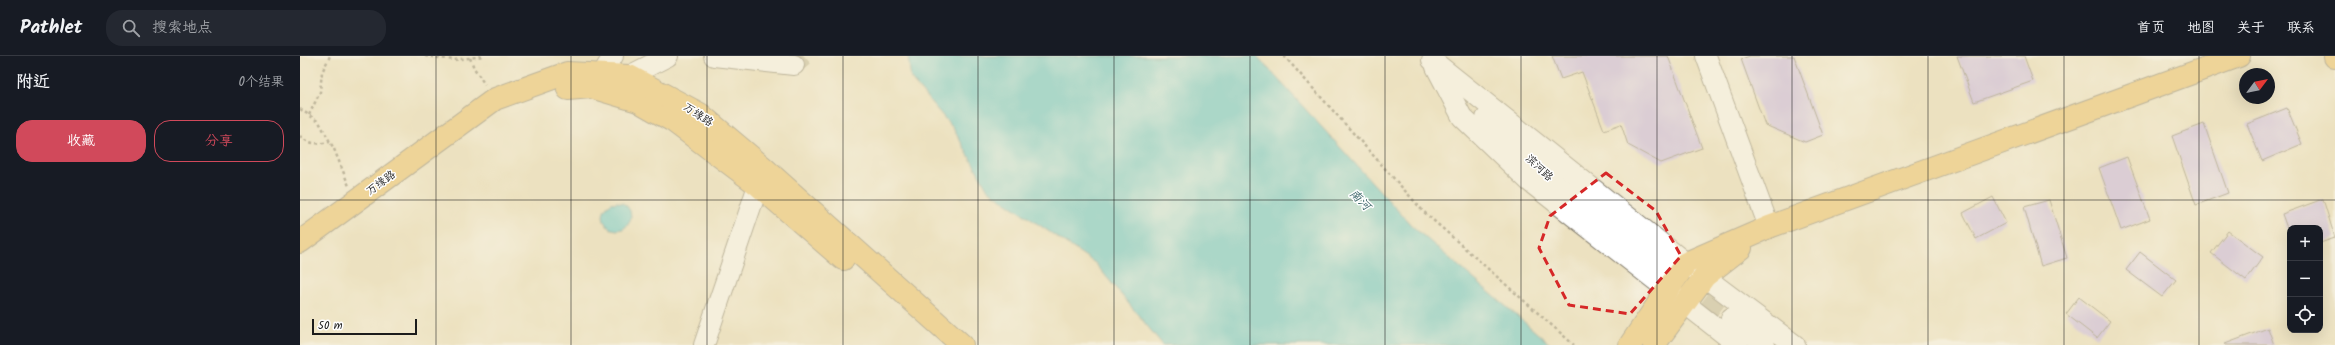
<!DOCTYPE html>
<html lang="zh">
<meta charset="utf-8">
<style>
:root{--surface:#171b24;--page:#242831;--text:#f1f3f6;--muted:#9ea1a6;--line:#363941;--accent:#d1495b}
body{margin:0;font-family:Kalam,"LXGW WenKai TC",sans-serif;background:var(--page);color:var(--text)}
.controls{position:absolute;right:12px;bottom:12px;display:grid;overflow:hidden;border-radius:8px;box-shadow:0 4px 16px #0002}
.controls button{width:36px;height:36px;display:grid;place-items:center;padding:0;border:0;border-bottom:1px solid var(--line);background:var(--surface);color:var(--text);font:20px sans-serif}
.compass{position:absolute;left:1939px;top:12px;width:36px;height:36px;border-radius:50%;background:var(--surface);box-shadow:0 4px 16px #0002;rotate:58deg}
.scale{position:absolute;left:12px;bottom:10px;width:105px;box-sizing:border-box;padding-left:4px;border:2px solid #1c1c1c;border-top:0;font-size:11px;line-height:14px;white-space:nowrap;color:#1c1c1c;-webkit-text-stroke:3px #fff;paint-order:stroke}
.list{margin:0;padding:0;list-style:none}
h2{display:flex;justify-content:space-between;align-items:center;height:52px;margin:0;padding:0 16px;font-size:17px}
h2 small{font-size:13px;font-weight:400;color:var(--muted)}
.actions{display:flex;gap:8px;padding:12px 16px}
.actions a{flex:1;padding:9px 0;border:1px solid var(--accent);border-radius:16px;text-align:center;font-size:14px;color:var(--accent)}
.actions .main{background:var(--accent);color:#fff}
.icon{flex:none;width:22px;height:22px;fill:none;stroke:currentColor;stroke-width:2;stroke-linecap:round;stroke-linejoin:round}
.map{position:relative;flex:none;width:2035px;height:289px;overflow:hidden}
header{display:flex;align-items:center;gap:24px;box-sizing:border-box;height:56px;padding:0 20px;background:var(--surface);border-bottom:1px solid var(--line)}
header strong{font-size:19px}
nav{display:flex;gap:22px;margin-inline-start:auto;font-size:14px}
.search{width:280px;height:36px;background:var(--page);display:flex;align-items:center;gap:10px;box-sizing:border-box;padding:0 14px;border-radius:16px;color:var(--muted);font-size:15px}
main{display:flex}
aside{flex:1;background:var(--surface)}
.map>svg:first-child{display:block}
.water{fill:#5cc9d2;stroke:#3c7277}
.building{fill:#c5b3ed}
.lines{fill:none;stroke-linecap:round;stroke-linejoin:round}
.minor-tunnel{stroke:#c2ba9f;stroke-width:20;stroke-dasharray:20 10;stroke-linecap:butt}
.minor-casing{stroke:#847e6e;stroke-width:22}
.major-casing{stroke:#847e6e;stroke-width:24}
.path{stroke:#847e6e;stroke-width:2.5;stroke-dasharray:3 3;stroke-linecap:butt}
.minor{stroke:#fff;stroke-width:20}
.major{stroke:#f0c369;stroke-width:22}
.marked{fill:none;stroke:#d62828;stroke-width:3;stroke-dasharray:8 5;stroke-linejoin:round}
.grid{fill:none;stroke:#1c1c1c;stroke-width:1;stroke-opacity:0.55}
.labels{text-anchor:middle;dominant-baseline:central;stroke-width:3;stroke-linejoin:round;paint-order:stroke}
.street-label{font-size:11px;fill:#1c1c1c;stroke:#fff}
.water-label{font-size:12px;font-style:italic;fill:#366165;stroke:#fff}
</style>
<header>
<strong>Pathlet</strong>
<div class="search"><svg class="icon" aria-label="search" viewBox="0 0 24 24"><circle cx="10" cy="10" r="6"/><path d="M15 15l6 6"/></svg>搜索地点</div>
<nav><a>首页</a><a>地图</a><a>关于</a><a>联系</a></nav>
</header>
<main>
<aside>
<h2>附近<small>0个结果</small></h2>
<ul class="list">
</ul>
<div class="actions"><a class="main">收藏</a><a>分享</a></div>
</aside>
<div class="map">
<svg width="2035" height="289" viewBox="0 0 2035 289">
<rect width="100%" height="100%" fill="#fff"/>
<filter id="ink" filterUnits="userSpaceOnUse"><feTurbulence type="fractalNoise" baseFrequency=".025" numOctaves="2"/><feDisplacementMap in="SourceGraphic" scale="8" xChannelSelector="R" yChannelSelector="G"/><feConvolveMatrix kernelMatrix="1 2 1 2 8 2 1 2 1" color-interpolation-filters="sRGB"/></filter>
<filter id="wash" filterUnits="userSpaceOnUse"><feTurbulence type="fractalNoise" baseFrequency=".012" numOctaves="4" result="noise"/><feDisplacementMap in="SourceGraphic" scale="16" xChannelSelector="R" yChannelSelector="G"/><feGaussianBlur stdDeviation="0.9" result="paint"/><feColorMatrix in="noise" values="0 0 0 0 0 0 0 0 0 0 0 0 0 0 0 0 0 1.4 0 .05"/><feComposite in="paint" operator="in"/></filter>
<g filter="url(#wash)">
<rect width="100%" height="100%" fill="#ece1c0"/>
<!-- water -->
<g class="water">
<polygon points="608,0 957,0 1112,170 1251,289 863,289 795,207 688,134 653,72 611,23"/>
<circle cx="317" cy="160" r="14"/>
</g>
<g id="blocks">
<!-- building -->
<g class="building">
<polygon points="1252,0 1368,0 1402,92 1361,107 1328,89 1321,68 1304,74 1282,16 1261,23"/>
<polygon points="1450,0 1494,0 1523,79 1505,86 1465,69 1441,3"/>
<polygon points="1657,0 1724,0 1733,25 1674,46"/>
<polygon points="1987,52 2002,88 1962,105 1947,68"/>
<polygon points="1904,68 1928,137 1896,149 1872,80"/>
<polygon points="1827,101 1850,163 1821,174 1799,112"/>
<polygon points="1693,141 1706,167 1676,183 1663,157"/>
<polygon points="2023,143 2035,182 2020,187 2020,172 1987,172 1982,158"/>
<polygon points="1749,144 1767,202 1741,210 1724,151"/>
<polygon points="1928,175 1963,201 1946,224 1911,197"/>
<polygon points="1840,196 1876,224 1862,241 1826,214"/>
<polygon points="1779,241 1810,265 1797,282 1766,258"/>
<polygon points="1968,272 1974,289 1925,289 1925,288"/>
</g>
</g>
</g>
<g filter="url(#ink)">
<use href="#blocks" fill-opacity="0" stroke="#847e6e" stroke-width="1"/>
<g class="lines">
<!-- minor-tunnel -->
<g class="minor-tunnel">
<polyline points="494,9 504,0"/>
<polyline points="1381,224 1431,262"/>
</g>
<!-- minor casing -->
<g class="minor-casing">
<g id="minor">
<polyline points="414,0 494,9"/>
<polyline points="1406,0 1469,171"/>
<polyline points="1132,4 1386,207 1495,289"/>
<polyline points="1136,11 1162,61 1230,126 1438,289"/>
<polyline points="303,17 313,0"/>
<polyline points="329,20 368,0"/>
<polyline points="1186,62 1257,129 1362,210"/>
<polyline points="1431,262 1465,289"/>
<polyline points="404,289 463,115"/>
</g>
</g>
<!-- major casing -->
<g class="major-casing">
<g id="major">
<polyline points="2035,0 2035,1"/>
<polyline points="268,33 291,31 338,45 373,65 458,129 543,203"/>
<polyline points="0,186 195,43 267,17 329,20 400,58 464,112 662,289"/>
<polyline points="1330,289 1386,207 1469,171 1939,0"/>
<polyline points="1354,289 1405,220 1441,192"/>
</g>
</g>
<!-- path -->
<g class="path">
<polyline points="125,0 154,4 184,0"/>
<polyline points="984,0 1124,156 1274,289"/>
<polyline points="170,2 174,12 185,29"/>
<polyline points="0,53 19,66 34,93 49,130"/>
<polyline points="9,59 20,36 22,16 30,0"/>
<path d="M0 80C9 89 19 88 30 86"/>
</g>
<!-- minor -->
<use href="#minor" class="minor"/>
<!-- major -->
<use href="#major" class="major"/>
</g>
</g>
<!-- marked area -->
<path d="M0 0H2035V289H0ZM1306 117 1356 155 1381 200 1330 258 1269 249 1239 192 1250 160Z" fill="#ece1c0" fill-opacity=".55" fill-rule="evenodd"/>
<path class="marked" d="M1306 117 1356 155 1381 200 1330 258 1269 249 1239 192 1250 160Z"/>
<!-- grid -->
<path class="grid" d="M136 0V289M271 0V289M407 0V289M543 0V289M678 0V289M814 0V289M950 0V289M1085 0V289M1221 0V289M1357 0V289M1492 0V289M1628 0V289M1764 0V289M1899 0V289M0 144H2035"/>
<g class="labels">
<!-- street labels -->
<g class="street-label">
<text transform="translate(398 59) rotate(34)">万缘路</text>
<text transform="translate(1239 112) rotate(43)">滨河路</text>
<text transform="translate(81 127) rotate(-36)">万缘路</text>
</g>
<!-- water labels -->
<g class="water-label">
<text transform="translate(1060 144) rotate(45)">南河</text>
</g>
</g>
</svg>
<div class="controls">
<button>+</button>
<button>−</button>
<button><svg class="icon" aria-label="locate" viewBox="0 0 24 24"><circle cx="12" cy="12" r="6"/><path d="M12 2v4M12 18v4M2 12h4M18 12h4"/></svg></button>
</div>
<svg class="compass" viewBox="-18 -18 36 36"><path d="M0-13l5 13h-10z" fill="#e53935"/><path d="M0 13l5-13h-10z" fill="#9ea1a6"/></svg>
<div class="scale">50 m</div>
</div>
</main>
